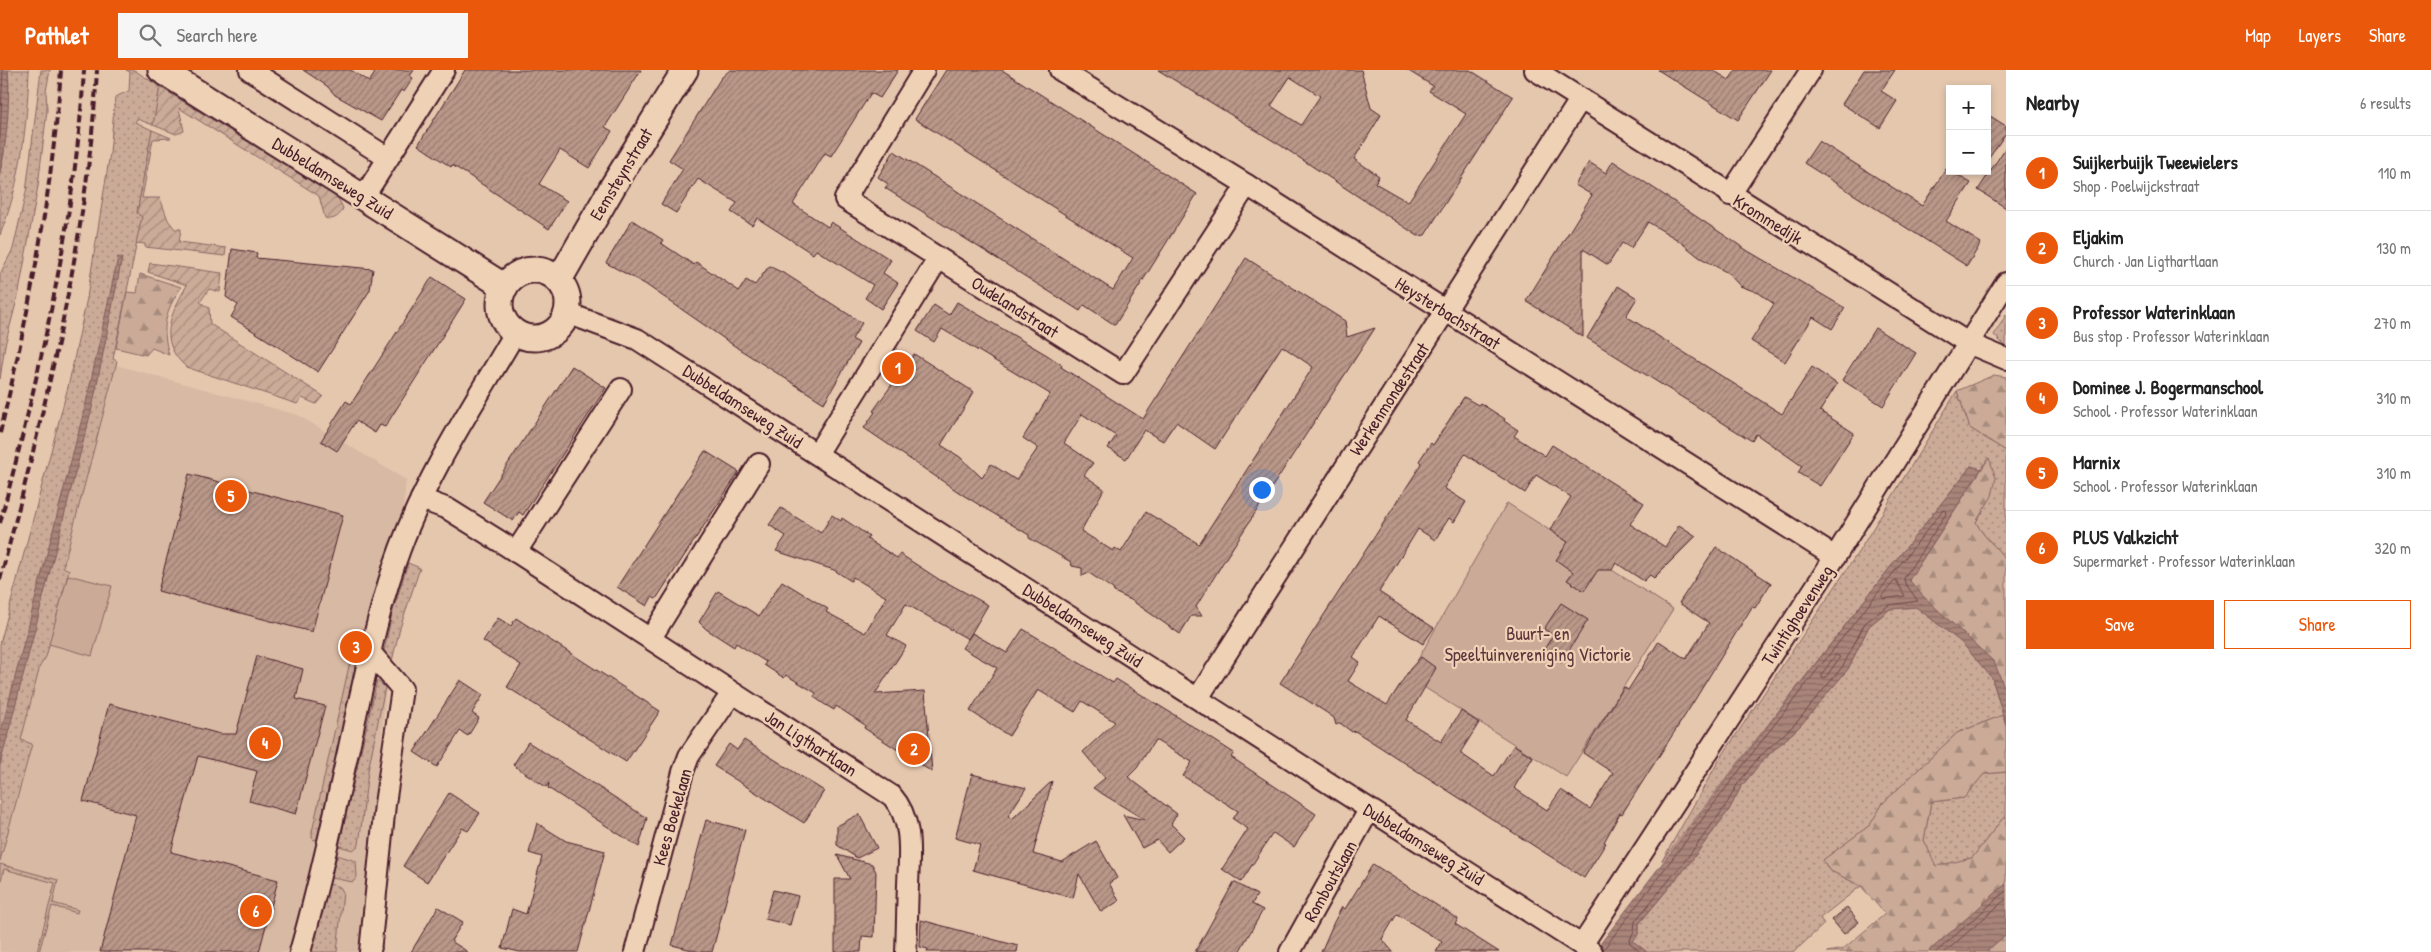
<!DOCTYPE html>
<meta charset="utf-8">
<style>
:root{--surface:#fff;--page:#f6f6f6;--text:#222;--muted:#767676;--line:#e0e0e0;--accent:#ea580c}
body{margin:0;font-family:"Patrick Hand",sans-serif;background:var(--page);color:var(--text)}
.controls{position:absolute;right:15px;top:15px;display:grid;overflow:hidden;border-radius:0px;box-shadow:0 2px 8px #0003}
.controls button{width:45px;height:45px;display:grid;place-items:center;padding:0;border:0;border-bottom:1px solid var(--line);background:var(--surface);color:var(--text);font:25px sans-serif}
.you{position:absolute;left:1261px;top:419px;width:18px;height:18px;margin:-12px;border:4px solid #fff;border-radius:50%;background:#1a73e8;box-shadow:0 0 0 8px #1a73e833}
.badge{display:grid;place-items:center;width:32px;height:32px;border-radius:50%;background:var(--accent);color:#fff;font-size:16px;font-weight:700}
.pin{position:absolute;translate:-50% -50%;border:2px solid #fff;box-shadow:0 1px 5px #0006}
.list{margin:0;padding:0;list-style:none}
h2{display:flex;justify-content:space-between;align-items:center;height:65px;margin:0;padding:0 20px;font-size:21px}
h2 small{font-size:16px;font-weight:400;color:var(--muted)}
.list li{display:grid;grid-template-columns:32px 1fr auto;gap:15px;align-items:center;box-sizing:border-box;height:75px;padding:0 20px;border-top:1px solid var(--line)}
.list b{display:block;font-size:19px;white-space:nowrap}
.list p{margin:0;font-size:16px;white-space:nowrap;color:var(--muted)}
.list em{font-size:16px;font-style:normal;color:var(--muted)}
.actions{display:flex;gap:10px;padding:15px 20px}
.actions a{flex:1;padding:11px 0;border:1px solid var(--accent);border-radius:0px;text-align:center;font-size:18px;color:var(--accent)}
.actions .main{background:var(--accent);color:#fff}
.icon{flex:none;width:28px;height:28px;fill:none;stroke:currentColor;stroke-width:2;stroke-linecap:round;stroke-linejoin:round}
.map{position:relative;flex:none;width:2006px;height:882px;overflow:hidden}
header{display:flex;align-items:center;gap:30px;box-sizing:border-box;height:70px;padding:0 25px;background:var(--accent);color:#fff}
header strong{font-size:24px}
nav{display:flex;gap:28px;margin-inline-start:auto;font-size:18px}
.search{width:350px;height:45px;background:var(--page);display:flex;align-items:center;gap:12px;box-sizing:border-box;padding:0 18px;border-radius:0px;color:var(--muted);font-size:19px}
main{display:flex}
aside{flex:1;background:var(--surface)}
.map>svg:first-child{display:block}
.built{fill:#d8b9a3}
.grass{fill:url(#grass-dots);stroke:#8a6562}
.forest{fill:url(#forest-firs);stroke:#8a6562}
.park{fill:#cbab98;stroke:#8a6562}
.garden{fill:url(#garden-furrows);stroke:#8a6562}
.water{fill:url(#water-rules);stroke:#825c5a}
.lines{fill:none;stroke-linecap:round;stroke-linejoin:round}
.shore{stroke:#70474a;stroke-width:1}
.building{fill:url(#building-hatch);stroke:#4a1f2b;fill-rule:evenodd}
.minor-casing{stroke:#4a1f2b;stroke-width:24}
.tertiary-casing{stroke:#4a1f2b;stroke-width:29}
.minor{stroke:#efd2b6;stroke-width:20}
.tertiary{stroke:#efd2b6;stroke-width:25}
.rail{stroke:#4a1f2b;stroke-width:4;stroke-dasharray:8 4;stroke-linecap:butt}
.labels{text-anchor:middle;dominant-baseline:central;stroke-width:4.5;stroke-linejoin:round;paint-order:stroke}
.street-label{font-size:18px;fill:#4a1f2b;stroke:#efd2b6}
.park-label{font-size:18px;fill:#5d343b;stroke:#efd2b6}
</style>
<header>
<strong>Pathlet</strong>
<div class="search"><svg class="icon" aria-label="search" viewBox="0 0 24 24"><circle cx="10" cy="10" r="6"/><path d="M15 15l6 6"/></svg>Search here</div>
<nav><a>Map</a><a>Layers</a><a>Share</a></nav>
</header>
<main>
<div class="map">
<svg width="2006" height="882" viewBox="0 0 2006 882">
<defs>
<pattern id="grass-dots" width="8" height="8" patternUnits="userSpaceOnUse" patternTransform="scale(1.25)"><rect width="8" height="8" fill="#cbab98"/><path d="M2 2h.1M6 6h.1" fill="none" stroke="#a78b7c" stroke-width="1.8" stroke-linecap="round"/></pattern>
<pattern id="forest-firs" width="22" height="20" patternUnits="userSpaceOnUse" patternTransform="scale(1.25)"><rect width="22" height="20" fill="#cbab98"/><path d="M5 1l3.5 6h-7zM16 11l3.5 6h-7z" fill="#a78b7c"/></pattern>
<pattern id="garden-furrows" width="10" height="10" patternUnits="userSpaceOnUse" patternTransform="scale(1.25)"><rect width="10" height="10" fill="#cbab98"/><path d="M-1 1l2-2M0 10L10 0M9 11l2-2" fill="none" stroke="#a78b7c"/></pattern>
<pattern id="water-rules" width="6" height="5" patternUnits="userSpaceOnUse" patternTransform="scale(1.25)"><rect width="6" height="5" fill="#a88479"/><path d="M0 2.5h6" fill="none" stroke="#8b6b63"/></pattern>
<pattern id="building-hatch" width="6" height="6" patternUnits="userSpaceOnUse" patternTransform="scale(1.25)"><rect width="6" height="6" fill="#ba9889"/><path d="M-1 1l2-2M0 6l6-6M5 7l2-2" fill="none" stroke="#997b70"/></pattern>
</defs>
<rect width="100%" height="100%" fill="#e5c7ae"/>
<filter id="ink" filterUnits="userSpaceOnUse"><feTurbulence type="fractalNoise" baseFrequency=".02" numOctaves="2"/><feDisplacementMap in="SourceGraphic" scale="10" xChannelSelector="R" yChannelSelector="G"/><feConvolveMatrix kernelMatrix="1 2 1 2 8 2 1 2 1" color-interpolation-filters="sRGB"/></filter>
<g filter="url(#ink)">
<!-- built -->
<polygon class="built" points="116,295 298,345 406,410 361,882 0,882 0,761 17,670 33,601 46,586 69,500 63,497"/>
<!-- grass -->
<g class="grass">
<path d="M8 0H29C27 55 21 113 0 165V102L4 85 9 15Z"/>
<polygon points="41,0 50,0 46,21 47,40 38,116 19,222 5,275 0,309 0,204 13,179 26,122"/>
<polygon points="126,0 134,0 160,17 153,55 137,49 135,52 152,60 137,143 142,147 113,289 117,291 116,295 63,497 69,500 46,587 40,596 21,670 32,674 0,791 0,574 69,313 87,228 110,83 115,27 129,21 130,2"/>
<polygon points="2006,245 2006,277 1994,265"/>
<path d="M1957 321 1970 358 2006 381V491C1997 476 1983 468 1976 452L1991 426 1989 388 1981 399 1971 396 1881 509 1662 791 1718 692 1859 481Z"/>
<polygon points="408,493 420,498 400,558 391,595 382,590 392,544"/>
<polygon points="1916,537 1962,573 1992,608 2003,645 1957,663 1883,733 1870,755 1823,790 1829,800 1861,816 1820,848 1824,854 1794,882 1647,882 1633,871 1639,863 1639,854 1688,795 1729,740 1741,717 1762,691 1800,656 1848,599 1869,556 1890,539"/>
<polygon points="353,578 359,580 322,748 317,769 314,770 312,768 312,762"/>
<polygon points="377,611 385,617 368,701 359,775 353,780 339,776"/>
<polygon points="2006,702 2006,747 2003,748 1972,788 1935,797 1924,770 1931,732 1964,728 1984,704"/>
<polygon points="337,785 356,791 357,807 353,812 331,808"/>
<polygon points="0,794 58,810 53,833 78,840 77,843 52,836 39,882 37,882 55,813 4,799 0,814"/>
<polygon points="329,814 340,817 343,822 337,882 311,882"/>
</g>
<!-- forest -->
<g class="forest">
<path d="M140 204 181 217C165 242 161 256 169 285L152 278 146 285 116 278 127 222 137 223Z"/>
<polygon points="1994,305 2006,307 2006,381 1970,358 1957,321"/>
<path d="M1989 388 1996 408 1992 426 1976 452C1983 468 1997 476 2006 491V622L1994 592 1922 526 1909 510Z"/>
<polygon points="2003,645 2006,655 2006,702 1984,704 1964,728 1931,732 1924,770 1936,796 1972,788 2003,748 2006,747 2006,814 1928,882 1827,882 1843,879 1885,844 1861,816 1829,800 1823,790 1870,755 1883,733 1957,663"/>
<polygon points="2006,864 2006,882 1986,882"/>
</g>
<!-- park -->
<g class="park">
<polygon points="1507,433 1673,539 1566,707 1408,607"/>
<polygon points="68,505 112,516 92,586 49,574"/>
</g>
<!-- garden -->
<g class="garden">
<path d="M160 17 338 128 343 138C340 146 334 151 325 148L319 126 179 38 184 61 176 64 153 55Z"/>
<polygon points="152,60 171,68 153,69 142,128 160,128 168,150 175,159 181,159 179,172 226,178 225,186 145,177 145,174 136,173 142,147 137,143"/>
<path d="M150 193 222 203 220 222 209 219 200 232 209 238 210 254 323 326 316 334 302 328 297 334 186 297C156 270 171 244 187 215L148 202Z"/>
</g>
<!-- water -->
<g class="water">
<path d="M0 0H8C10 33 7 70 0 102Z"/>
<polygon points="118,187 122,188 93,334 0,695 0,665 86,333"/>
<polygon points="1971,396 1981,399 1909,510 1923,526 1994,592 2006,622 2006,655 1992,608 1962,573 1916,537 1890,539 1869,556 1848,599 1800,656 1762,691 1741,717 1729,740 1688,795 1639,853 1639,863 1633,871 1647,882 1594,882 1881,509"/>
<polygon points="2006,814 2006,864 1986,882 1928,882"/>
</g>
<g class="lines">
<!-- shore -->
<g class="shore">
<polyline points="0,68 3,0"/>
<polygon points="1896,510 1905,526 1883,529 1882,526"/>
<polygon points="1836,585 1840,587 1826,607 1822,608 1822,604"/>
<polyline points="1603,880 1767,664 1942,441 1945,440 1946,444 1904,508 1905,513 1918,531 1889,535 1865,553 1843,596 1796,653 1758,688 1737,715 1725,737 1684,792 1635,851 1634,861 1629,872 1640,882"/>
<polyline points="1936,882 2006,821"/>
<polyline points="1945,882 2006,829"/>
</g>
</g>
<!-- building -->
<g class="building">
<polygon points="303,0 351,0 369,12 375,3 370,0 414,0 410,6 413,8 404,22 401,20 381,51 335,25 327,16"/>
<polygon points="465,0 641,0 605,57 612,61 589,98 560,80 539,114 567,131 549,159 468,105 452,95 451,97 418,75"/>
<polygon points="730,0 898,0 880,28 871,23 831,86 825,83 793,134 828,157 831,152 891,190 883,203 898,213 881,239 865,228 873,215 816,180 813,184 757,148 752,155 731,142 737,133 698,109 676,143 661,134 683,99 669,90 721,8"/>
<polygon points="946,0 1002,0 1197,124 1115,255 1084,235 1080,241 885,118 888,114 878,107 894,81 1113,220 1133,188 915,49"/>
<path d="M1158 0H1361L1371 38 1381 45 1354 89 1379 106 1375 113 1408 132 1466 44 1429 21 1433 16 1407 0H1470L1513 27 1425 165 1418 166 1280 75ZM1290 7 1320 26 1301 55 1271 36Z"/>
<polygon points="1658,0 1713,0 1729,10 1736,0 1771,0 1738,50"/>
<polygon points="1864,0 1895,0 1881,21 1897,31 1880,58 1842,34"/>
<polygon points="1987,44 2006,56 2006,63 1987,91"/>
<polygon points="1819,71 1922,136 1946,99 1971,113 1946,151 1981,173 1967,196 1804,93"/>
<polygon points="2006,77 2006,138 1978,120"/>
<polygon points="1613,91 1748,181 1845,238 1832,259 1813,247 1785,292 1751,271 1774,234 1759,223 1740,216 1728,203 1699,187 1678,170 1648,152 1631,178 1622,173 1608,195 1583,179 1583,267 1526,231 1592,125 1575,115 1589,92 1606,103"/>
<polygon points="632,150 663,170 661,173 694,195 696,192 739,221 746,210 755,215 769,196 787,205 862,253 852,269 859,273 824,333 739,279 645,214 606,193"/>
<polygon points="232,179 257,183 256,188 373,199 370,220 318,302 231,247 238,235 226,227"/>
<path d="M1246 188 1345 251 1347 267 1375 258 1224 491 1196 537 1202 546H1191L1180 564 1131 530 1114 522 1113 519 1089 503 1082 506V498L1072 496 1071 492 1029 468V465L963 425 864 358 875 342 873 341 914 284 974 322 941 375 960 387 982 408 991 394 1016 410 1038 378 1023 368 1050 324 942 259 934 272 917 261 934 235 949 245 957 232 1047 285 1062 295 1061 297 1143 349ZM1282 276 1313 297 1199 474 1146 442 1121 482 1115 478 1113 481 1081 461 1104 419 1084 405 1093 393 1064 373 1082 344 1116 366 1108 378 1126 389 1144 360 1163 371 1176 352 1215 379Z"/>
<polygon points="432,207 466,229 385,357 380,355 375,363 356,351 337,381 321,371 346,331 351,334"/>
<polygon points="1618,216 1637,228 1626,246 1782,344 1812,297 1837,314 1820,341 1854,363 1820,416 1798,403 1802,396 1756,364 1752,371 1587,268"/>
<polygon points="1875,258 1916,283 1883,336 1842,310"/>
<polygon points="572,296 606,318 523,445 519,442 513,451 483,432"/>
<polygon points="1464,327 1478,335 1480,333 1505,349 1504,351 1518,360 1514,366 1545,386 1552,375 1644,433 1630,454 1665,477 1679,455 1696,466 1654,508 1650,505 1644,511 1616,493 1612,500 1598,500 1584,521 1567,510 1573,502 1556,490 1568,472 1550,460 1571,427 1536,405 1525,423 1465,384 1444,418 1466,432 1454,452 1449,448 1435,470 1418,459 1379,522 1434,558 1423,574 1379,546 1353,587 1360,592 1348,611 1387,635 1410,599 1421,587 1436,598 1406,650 1441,672 1461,641 1479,653 1460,683 1494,706 1514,675 1533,687 1514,718 1547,740 1561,720 1590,739 1613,703 1583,683 1624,617 1628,620 1659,571 1686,589 1709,553 1679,533 1716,477 1771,513 1755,538 1752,537 1691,636 1622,744 1620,743 1604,772 1606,773 1584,808 1355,661 1352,662 1340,653 1336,655 1334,648 1327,643 1280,613 1417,401 1421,393 1419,391 1431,373 1433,375"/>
<polygon points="705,381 739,402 656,529 652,527 647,536 617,517"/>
<polygon points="189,404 343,445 312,562 158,521"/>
<polygon points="781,438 821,463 832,445 841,451 842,448 869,466 867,469 897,488 900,484 943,512 944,511 988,535 968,569 906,534 887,565 906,576 875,624 925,621 932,702 864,658 865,655 836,636 834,640 824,634 814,627 816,623 786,605 784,608 764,595 766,592 736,573 734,577 706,559 699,552 718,521 759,546 782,511 828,539 826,542 865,563 886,527 853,507 851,511 834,500 776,481 786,466 769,455"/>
<polygon points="1561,533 1588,550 1561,593 1543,581 1553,565 1544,559"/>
<polygon points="498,548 511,556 516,548 660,641 626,692 507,617 521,595 483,571"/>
<polygon points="1023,559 1113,613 1116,609 1189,654 1234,683 1231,687 1316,744 1294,777 1273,763 1241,812 1222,799 1248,759 1233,749 1238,741 1183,706 1192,692 1155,670 1137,698 1128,707 1177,744 1171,754 1184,767 1168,782 1157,770 1142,778 1123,745 1145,750 1093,718 1105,708 1083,682 1115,652 1082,631 1075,642 1038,620 1009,666 970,641 997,598 962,578 972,563 1007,583"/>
<polygon points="257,586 303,599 296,629 325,636 296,744 249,731 257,701 198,686 171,782 278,810 259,882 100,882 136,745 83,731 109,634 220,664 236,664"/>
<polygon points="460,610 483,625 472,643 479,648 468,666 460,661 437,697 414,682"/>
<polygon points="744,670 824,721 804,753 714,696 729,674 737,680"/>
<polygon points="528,672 647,748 639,777 548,718 549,713 546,717 513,695"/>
<polygon points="972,704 1026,718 1008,746 1012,749 1052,711 1033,784 1062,792 1096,771 1117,808 1109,813 1119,831 1101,842 1079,804 1073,828 973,800 980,775 955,768"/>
<polygon points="449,723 480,743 468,761 462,758 427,812 403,796"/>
<polygon points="859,744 877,778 857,788 837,775 837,756"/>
<polygon points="706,750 745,760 712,882 700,882 672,875"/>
<polygon points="537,753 566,771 605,781 578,882 520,882 502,878 512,839 526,844 542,787 529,783"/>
<polygon points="837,785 872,794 876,802 874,867 862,866 861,882 835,882 835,809 850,809"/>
<polygon points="1373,794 1458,849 1455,854 1499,882 1436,882 1442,872 1397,844 1382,869 1393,882 1321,882 1334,852 1342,837 1345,839"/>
<polygon points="1234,812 1257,825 1252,834 1263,840 1239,882 1195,882"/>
<polygon points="773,820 798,826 790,855 765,849"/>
<polygon points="438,837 463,852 451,871 468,882 411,882"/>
<polygon points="1847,837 1859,852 1844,864 1832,850"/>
<polygon points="921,850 1018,876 1017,882 927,882 928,879 920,877"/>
</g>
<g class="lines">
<!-- minor casing -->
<g class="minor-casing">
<g id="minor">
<polyline points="250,0 388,88"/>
<polyline points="924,0 845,129 1123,304 1247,115"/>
<polyline points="1060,0 1247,115 1835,487"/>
<polyline points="1535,0 1968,273 2006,289"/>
<polyline points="1730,125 1811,0"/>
<polyline points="363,128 444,0"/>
<polyline points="567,243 637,269 1592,882"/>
<polyline points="817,384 938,189"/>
<path d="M421 429 448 439 504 474 892 726C914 751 909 784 908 815 907 838 907 860 906 882"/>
<polyline points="516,482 621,319"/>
<polyline points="651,568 759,394"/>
<polyline points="1198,628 1580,30"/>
<polyline points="1582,875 1835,487 2006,213"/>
<path d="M300 882C323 801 340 718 358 636 370 583 381 530 400 479 428 402 474 334 515 263"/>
<polyline points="370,882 385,734 402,619 370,582"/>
<polyline points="635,882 683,702 689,686 732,623"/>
<polyline points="1290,882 1369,740"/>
</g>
</g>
<!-- tertiary casing -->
<g class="tertiary-casing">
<g id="tertiary">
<polyline points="161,0 505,217"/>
<circle cx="534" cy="234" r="34"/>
<polyline points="559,210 613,116 685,0"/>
</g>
</g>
<!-- minor -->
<use href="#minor" class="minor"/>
<!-- tertiary -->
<use href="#tertiary" class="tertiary"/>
<!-- rail -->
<g class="rail">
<path d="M0 363C29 243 52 123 61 0"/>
<path d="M0 453C39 305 75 154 84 0"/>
<path d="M0 510C44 343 87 174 97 0"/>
</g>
</g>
</g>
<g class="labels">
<!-- street labels -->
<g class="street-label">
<text transform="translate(621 104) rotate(-59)">Eemsteynstraat</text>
<text transform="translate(333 108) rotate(32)">Dubbeldamseweg Zuid</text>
<text transform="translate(1768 149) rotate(32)">Krommedijk</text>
<text transform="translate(1015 237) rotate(32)">Oudelandstraat</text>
<text transform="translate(1448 243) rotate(32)">Heysterbachstraat</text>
<text transform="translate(1389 329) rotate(-57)">Werkenmondestraat</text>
<text transform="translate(743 336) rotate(33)">Dubbeldamseweg Zuid</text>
<text transform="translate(1797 545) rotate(-57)">Twintighoevenweg</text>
<text transform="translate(1083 555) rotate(33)">Dubbeldamseweg Zuid</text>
<text transform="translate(811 673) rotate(33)">Jan Ligthartlaan</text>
<text transform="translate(672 747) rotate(-74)">Kees Boekelaan</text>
<text transform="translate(1424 774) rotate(32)">Dubbeldamseweg Zuid</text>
<text transform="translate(1330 811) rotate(-61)">Romboutslaan</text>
</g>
<!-- park labels -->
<g class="park-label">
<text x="1538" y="563">Buurt- en<tspan x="1538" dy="21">Speeltuinvereniging Victorie</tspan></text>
</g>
</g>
</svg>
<div class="controls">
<button>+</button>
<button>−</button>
</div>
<div class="you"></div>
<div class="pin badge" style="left:898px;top:298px">1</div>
<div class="pin badge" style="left:914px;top:679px">2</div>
<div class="pin badge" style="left:356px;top:577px">3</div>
<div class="pin badge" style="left:265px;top:673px">4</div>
<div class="pin badge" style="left:231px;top:426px">5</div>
<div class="pin badge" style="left:256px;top:841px">6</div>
</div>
<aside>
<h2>Nearby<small>6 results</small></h2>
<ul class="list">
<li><span class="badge">1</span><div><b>Suijkerbuijk Tweewielers</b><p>Shop · Poelwijckstraat</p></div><em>110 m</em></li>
<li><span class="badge">2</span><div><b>Eljakim</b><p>Church · Jan Ligthartlaan</p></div><em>130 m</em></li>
<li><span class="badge">3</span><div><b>Professor Waterinklaan</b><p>Bus stop · Professor Waterinklaan</p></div><em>270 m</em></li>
<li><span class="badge">4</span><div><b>Dominee J. Bogermanschool</b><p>School · Professor Waterinklaan</p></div><em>310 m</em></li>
<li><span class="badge">5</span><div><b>Marnix</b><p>School · Professor Waterinklaan</p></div><em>310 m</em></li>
<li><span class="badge">6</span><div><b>PLUS Valkzicht</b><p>Supermarket · Professor Waterinklaan</p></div><em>320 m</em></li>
</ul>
<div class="actions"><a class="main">Save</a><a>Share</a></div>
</aside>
</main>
